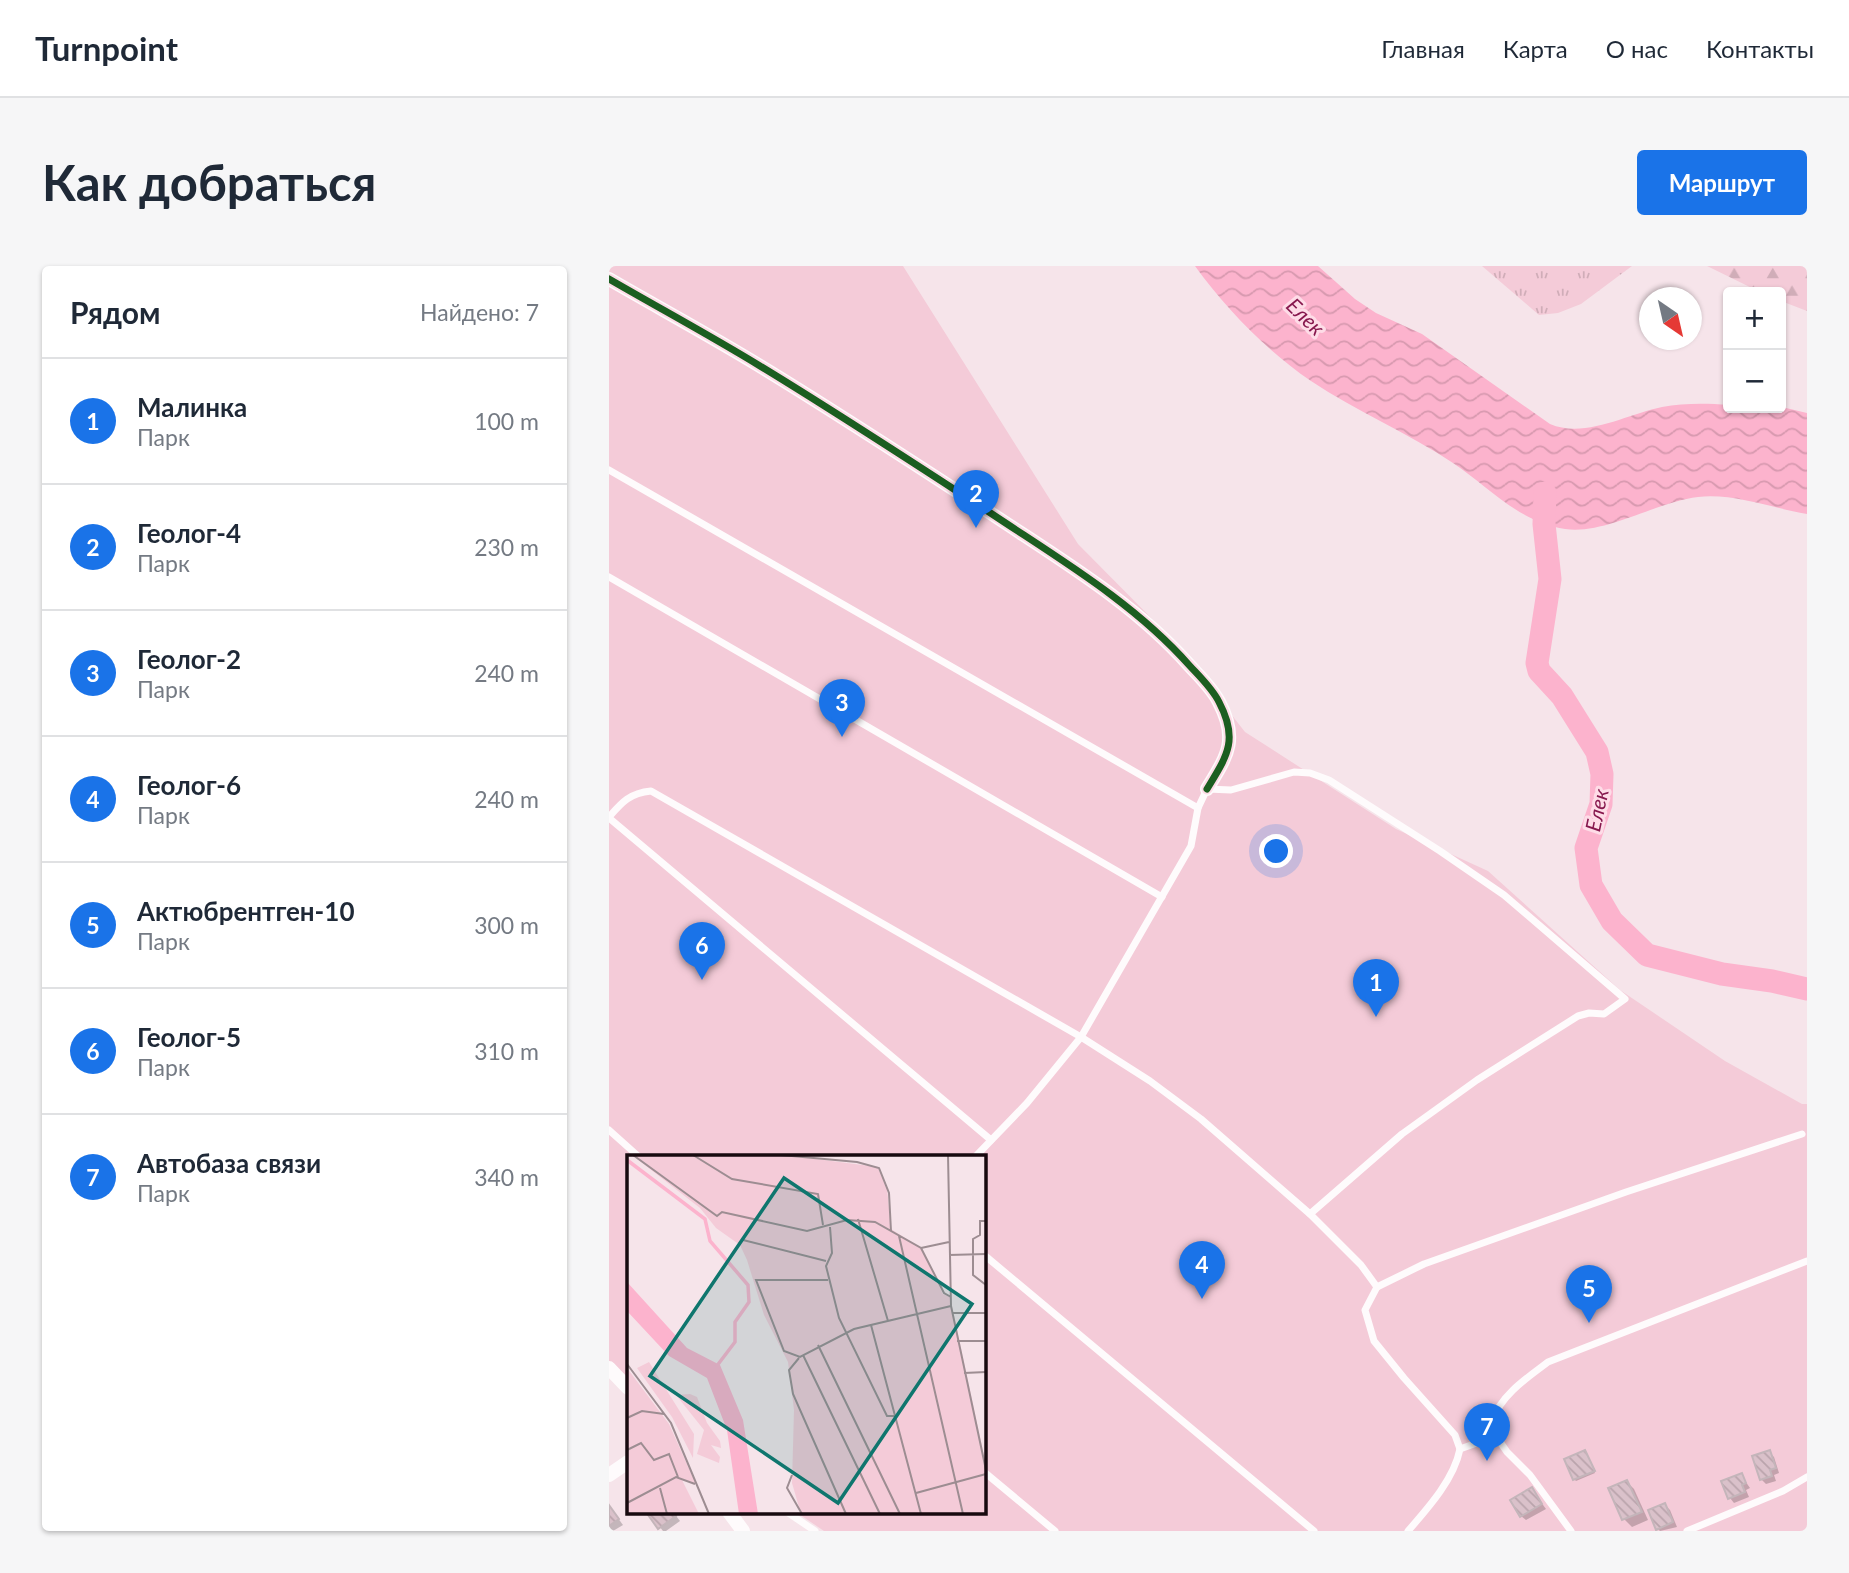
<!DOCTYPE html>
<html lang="ru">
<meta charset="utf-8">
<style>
:root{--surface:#fff;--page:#f6f6f7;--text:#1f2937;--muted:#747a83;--line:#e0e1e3;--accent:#1a73e8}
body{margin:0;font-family:Lato,sans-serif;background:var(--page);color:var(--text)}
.controls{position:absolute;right:21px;top:21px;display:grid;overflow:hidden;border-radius:7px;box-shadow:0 2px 5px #0004}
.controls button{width:63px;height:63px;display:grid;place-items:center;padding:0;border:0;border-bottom:2px solid var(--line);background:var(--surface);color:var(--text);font:35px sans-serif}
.compass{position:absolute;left:1030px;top:21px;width:63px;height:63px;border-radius:50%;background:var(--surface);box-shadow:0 2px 5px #0004;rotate:146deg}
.you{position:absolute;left:668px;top:586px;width:24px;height:24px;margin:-18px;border:5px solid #fff;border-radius:50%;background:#1a73e8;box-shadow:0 0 0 10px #1a73e833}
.badge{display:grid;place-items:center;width:46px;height:46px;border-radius:50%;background:var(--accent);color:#fff;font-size:23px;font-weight:700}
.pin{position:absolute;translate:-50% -58px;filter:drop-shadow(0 2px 4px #0008)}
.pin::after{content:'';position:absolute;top:37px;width:24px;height:21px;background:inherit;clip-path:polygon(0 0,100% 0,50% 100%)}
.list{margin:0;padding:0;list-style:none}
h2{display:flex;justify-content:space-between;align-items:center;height:91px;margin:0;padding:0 28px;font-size:30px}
h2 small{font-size:23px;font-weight:400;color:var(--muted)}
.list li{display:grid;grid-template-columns:46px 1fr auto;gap:21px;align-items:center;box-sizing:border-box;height:126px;padding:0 28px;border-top:2px solid var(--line)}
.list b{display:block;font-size:26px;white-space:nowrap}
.list p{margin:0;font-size:23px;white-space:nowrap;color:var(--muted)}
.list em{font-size:23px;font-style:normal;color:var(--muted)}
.map{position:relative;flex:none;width:1198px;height:1265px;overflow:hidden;border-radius:7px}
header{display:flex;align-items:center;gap:42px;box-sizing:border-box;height:98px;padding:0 35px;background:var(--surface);border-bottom:2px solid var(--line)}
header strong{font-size:33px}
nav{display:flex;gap:38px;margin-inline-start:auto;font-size:24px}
.intro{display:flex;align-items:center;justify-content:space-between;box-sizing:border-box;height:168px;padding:0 42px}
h1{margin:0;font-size:49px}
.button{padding:18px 32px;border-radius:7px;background:var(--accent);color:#fff;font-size:24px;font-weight:700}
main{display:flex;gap:42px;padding:0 42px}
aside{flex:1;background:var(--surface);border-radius:7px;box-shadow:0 2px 5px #0004}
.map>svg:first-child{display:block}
.grass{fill:url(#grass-tufts)}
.forest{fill:url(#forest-firs)}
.garden{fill:#f4cbd8}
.water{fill:url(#water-waves)}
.shadow{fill:#0003}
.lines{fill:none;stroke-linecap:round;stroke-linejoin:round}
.river{stroke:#fcb3cd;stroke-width:23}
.building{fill:url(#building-back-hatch);stroke:#c4b5ba;stroke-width:2}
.lane{stroke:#fefbfc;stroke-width:7}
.street{stroke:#fefbfc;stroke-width:14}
.cycleway-casing{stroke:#fedce7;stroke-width:11}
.cycleway{stroke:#1b5e20;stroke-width:7}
.labels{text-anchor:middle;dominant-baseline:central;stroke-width:6;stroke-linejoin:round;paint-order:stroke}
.water-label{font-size:21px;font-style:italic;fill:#87184e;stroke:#fedce7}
.inset-river{fill:none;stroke:#fcb3cd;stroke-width:3.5}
.inset-road{fill:none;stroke:#9d8d92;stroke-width:2}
.view{fill:#0f766e;fill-opacity:0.15;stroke:#0f766e;stroke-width:3.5}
.inset-edge{fill:none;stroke:#170a0f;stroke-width:3.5}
</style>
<header>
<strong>Turnpoint</strong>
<nav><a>Главная</a><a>Карта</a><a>О нас</a><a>Контакты</a></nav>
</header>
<div class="intro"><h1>Как добраться</h1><a class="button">Маршрут</a></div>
<main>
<aside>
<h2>Рядом<small>Найдено: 7</small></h2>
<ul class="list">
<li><span class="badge">1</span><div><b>Малинка</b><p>Парк</p></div><em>100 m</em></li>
<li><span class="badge">2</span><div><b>Геолог-4</b><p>Парк</p></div><em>230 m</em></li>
<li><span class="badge">3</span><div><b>Геолог-2</b><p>Парк</p></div><em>240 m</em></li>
<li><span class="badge">4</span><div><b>Геолог-6</b><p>Парк</p></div><em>240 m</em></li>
<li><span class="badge">5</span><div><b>Актюбрентген-10</b><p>Парк</p></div><em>300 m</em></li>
<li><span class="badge">6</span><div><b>Геолог-5</b><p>Парк</p></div><em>310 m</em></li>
<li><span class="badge">7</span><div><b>Автобаза связи</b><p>Парк</p></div><em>340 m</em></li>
</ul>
</aside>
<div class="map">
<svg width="1198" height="1265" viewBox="0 0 1198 1265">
<defs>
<pattern id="grass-tufts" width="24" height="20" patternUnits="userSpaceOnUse" patternTransform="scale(1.75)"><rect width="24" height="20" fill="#f4cbd8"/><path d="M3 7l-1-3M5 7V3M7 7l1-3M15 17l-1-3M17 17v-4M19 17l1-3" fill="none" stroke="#d0adb8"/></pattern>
<pattern id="forest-firs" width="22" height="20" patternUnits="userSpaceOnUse" patternTransform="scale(1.75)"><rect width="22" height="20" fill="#f4cbd8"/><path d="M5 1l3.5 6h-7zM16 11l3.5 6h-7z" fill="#d0adb8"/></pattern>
<pattern id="water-waves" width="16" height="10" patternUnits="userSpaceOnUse" patternTransform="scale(1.75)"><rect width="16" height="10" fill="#fcb3cd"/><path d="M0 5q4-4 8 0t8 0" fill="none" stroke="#d799af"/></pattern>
<pattern id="building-back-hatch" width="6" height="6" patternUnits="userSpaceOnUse" patternTransform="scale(1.75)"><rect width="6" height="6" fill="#dac1ca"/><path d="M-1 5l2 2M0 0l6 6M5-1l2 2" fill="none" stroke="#baa4ac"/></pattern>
</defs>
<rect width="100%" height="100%" fill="#f6e4ea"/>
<!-- grass -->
<polygon class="grass" points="873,0 1023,0 972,38 949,47 930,49"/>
<!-- forest -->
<polygon class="forest" points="1098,0 1198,0 1198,45 1172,35 1172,26 1151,26"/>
<!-- garden -->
<polygon class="garden" points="0,0 294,0 469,278 564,374 636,466 787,563 879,605 1011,724 1116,795 1193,838 1198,838 1198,1265 215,1265 187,1246 374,1246 374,890 19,890 19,1120 0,1102"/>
<!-- water -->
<path class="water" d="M586 0H709L746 33 767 47 813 68 941 158C976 173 1018 148 1053 141 1074 137 1098 137 1119 139V142H1177L1198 147V248C1162 242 1125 227 1089 231 1047 236 996 269 956 263 910 256 881 222 844 197 799 167 747 145 702 115 658 85 617 43 586 0Z"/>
<!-- shadow -->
<g class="shadow">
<polygon points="976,1186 986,1207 967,1215 965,1213"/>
<polygon points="1160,1186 1165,1191 1170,1207 1165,1209 1167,1215 1157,1218 1152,1213"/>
<polygon points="1132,1209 1141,1222 1137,1224 1140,1231 1125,1237 1121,1232"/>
<polygon points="1018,1216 1025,1223 1039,1254 1023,1261 1015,1253 1001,1223"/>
<polygon points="923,1224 937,1243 917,1254 912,1250"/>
<polygon points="1056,1239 1061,1244 1068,1261 1051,1265 1049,1263"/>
<polygon points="0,1240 14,1259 4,1265 0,1265"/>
<polygon points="39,1246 64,1246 71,1255 57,1265 54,1265"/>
</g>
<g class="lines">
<!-- river -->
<polyline class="river" points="936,227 935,258 941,313 928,397 930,405 953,430 988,486 993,508 992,538 977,582 982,619 1003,655 1038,689 1113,708 1163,715 1198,723"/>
</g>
<!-- building -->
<g class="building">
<polygon points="976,1184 986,1205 964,1214 955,1193"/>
<polygon points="1161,1184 1167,1202 1161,1204 1163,1210 1151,1214 1143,1190"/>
<polygon points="1133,1207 1137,1217 1133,1219 1136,1226 1119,1233 1112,1215"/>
<polygon points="1018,1214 1033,1246 1013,1254 999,1222"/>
<polygon points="923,1221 933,1238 911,1251 901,1234"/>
<polygon points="1056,1237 1064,1256 1047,1264 1039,1244"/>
<polygon points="0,1239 10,1253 0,1260"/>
<polygon points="37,1246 64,1246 67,1250 49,1263"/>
</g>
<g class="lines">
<!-- lane -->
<g class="lane">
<polyline points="0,204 589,542"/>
<polyline points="0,311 553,631"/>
<path d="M0 551C13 536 21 527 42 525L472 771 541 815 592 853 701 948 752 999 768 1021 756 1044 765 1075 795 1112 846 1169 851 1183"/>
<polyline points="0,552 382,874"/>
<polyline points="0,864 29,890"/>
<polyline points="367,890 418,837 472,771 582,580 589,542 598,523 622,524 685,506 701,507 720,514 831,585 895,629 1016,733 995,748 980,747 969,750 868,814 793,868 701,948"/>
<polyline points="374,988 705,1265"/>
<polyline points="768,1021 815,998 1017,926 1193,868"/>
<polyline points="887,1170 898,1186 921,1209 962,1265"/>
<polyline points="374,1205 446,1265"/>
<polyline points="178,1246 206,1265"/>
<path d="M799 1265C820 1241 845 1213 851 1183L887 1170C886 1165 884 1157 885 1153 890 1130 922 1109 939 1096L1198 995"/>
<polyline points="1078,1265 1174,1225 1198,1211"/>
</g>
<!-- street -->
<g class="street">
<path d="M0 13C50 42 102 70 151 100 230 148 306 198 383 248 452 294 525 337 580 399 590 410 603 422 610 436 630 474 618 490 598 523"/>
<polyline points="0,1102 19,1122"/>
<polyline points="0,1209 19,1196"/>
<polyline points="120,1246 134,1265"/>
</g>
<!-- cycleway casing -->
<g class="cycleway-casing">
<path id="cycleway" d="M0 13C50 42 102 70 151 100 230 148 306 198 383 248 452 294 525 337 580 399 590 410 603 422 610 436 630 474 618 490 598 523"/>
</g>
<!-- cycleway -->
<use href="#cycleway" class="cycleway"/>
</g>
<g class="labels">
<!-- water labels -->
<g class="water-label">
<text transform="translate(697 50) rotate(44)">Елек</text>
<text transform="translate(987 544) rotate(-78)">Елек</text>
</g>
</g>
<!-- overview -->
<g transform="translate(18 889)">
<rect width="359" height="359" fill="#f6e4ea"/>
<path d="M63 239 70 242 80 268 93 286 94 293 84 290 93 302 92 308 70 299 77 275 49 240Z" fill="#f4cbd8"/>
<path d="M22 207 67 279 66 303 45 262 10 213Z" fill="#f4cbd8"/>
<path d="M5 0H158L251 12 260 33 264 74 294 93 316 139 323 142 359 310V359H174L165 328 167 255 161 207 137 160 120 105 113 90 89 73 73 53ZM0 213 42 269 69 329 55 325 72 359H0Z" fill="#f4cbd8"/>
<path d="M0 127 60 193 93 210 116 265 131 359H112L100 275 80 223 42 201 0 156Z" fill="#fcb3cd"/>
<path class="inset-river" d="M0 5 78 64 83 86 121 130 122 147 108 167V187L89 212"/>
<path class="inset-road" d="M6 0 90 61 95 57 180 76 220 65 248 67 294 93 317 138 324 142M66 0 105 24 191 39 196 70M154 0 230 7 252 13 262 38 264 76M321 0 324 151 359 315M231 64 261 166M359 66H353V80L346 84V120L359 130M203 72 205 98 199 111 212 163 260 261H269M272 81 336 359M116 85 199 106M294 93 322 87M322 100 359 99M201 125H129L157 196 173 202 227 174 324 151M325 158H359M244 170 294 359M330 186H359M191 190 273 359M176 200 253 359M172 203 162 215 166 239 219 359M0 209 44 268 82 359M337 218 359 217M0 263 15 256 37 259M0 295 14 288 27 305 42 299 51 322M165 320 160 333 175 359M33 333 40 359M289 338 359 319M0 348 49 322 68 329"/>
<path class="view" d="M157 23 345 149 211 348 23 221Z"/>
<rect width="359" height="359" class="inset-edge"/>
</g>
</svg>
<div class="controls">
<button>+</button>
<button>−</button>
</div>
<svg class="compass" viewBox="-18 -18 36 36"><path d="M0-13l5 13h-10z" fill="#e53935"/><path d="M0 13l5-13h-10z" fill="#747a83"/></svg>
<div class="you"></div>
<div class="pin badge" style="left:767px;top:751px">1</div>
<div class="pin badge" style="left:367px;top:262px">2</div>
<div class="pin badge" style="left:233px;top:471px">3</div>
<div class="pin badge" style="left:593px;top:1033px">4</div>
<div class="pin badge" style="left:980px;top:1057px">5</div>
<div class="pin badge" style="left:93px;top:714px">6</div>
<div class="pin badge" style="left:878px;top:1195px">7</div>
</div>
</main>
